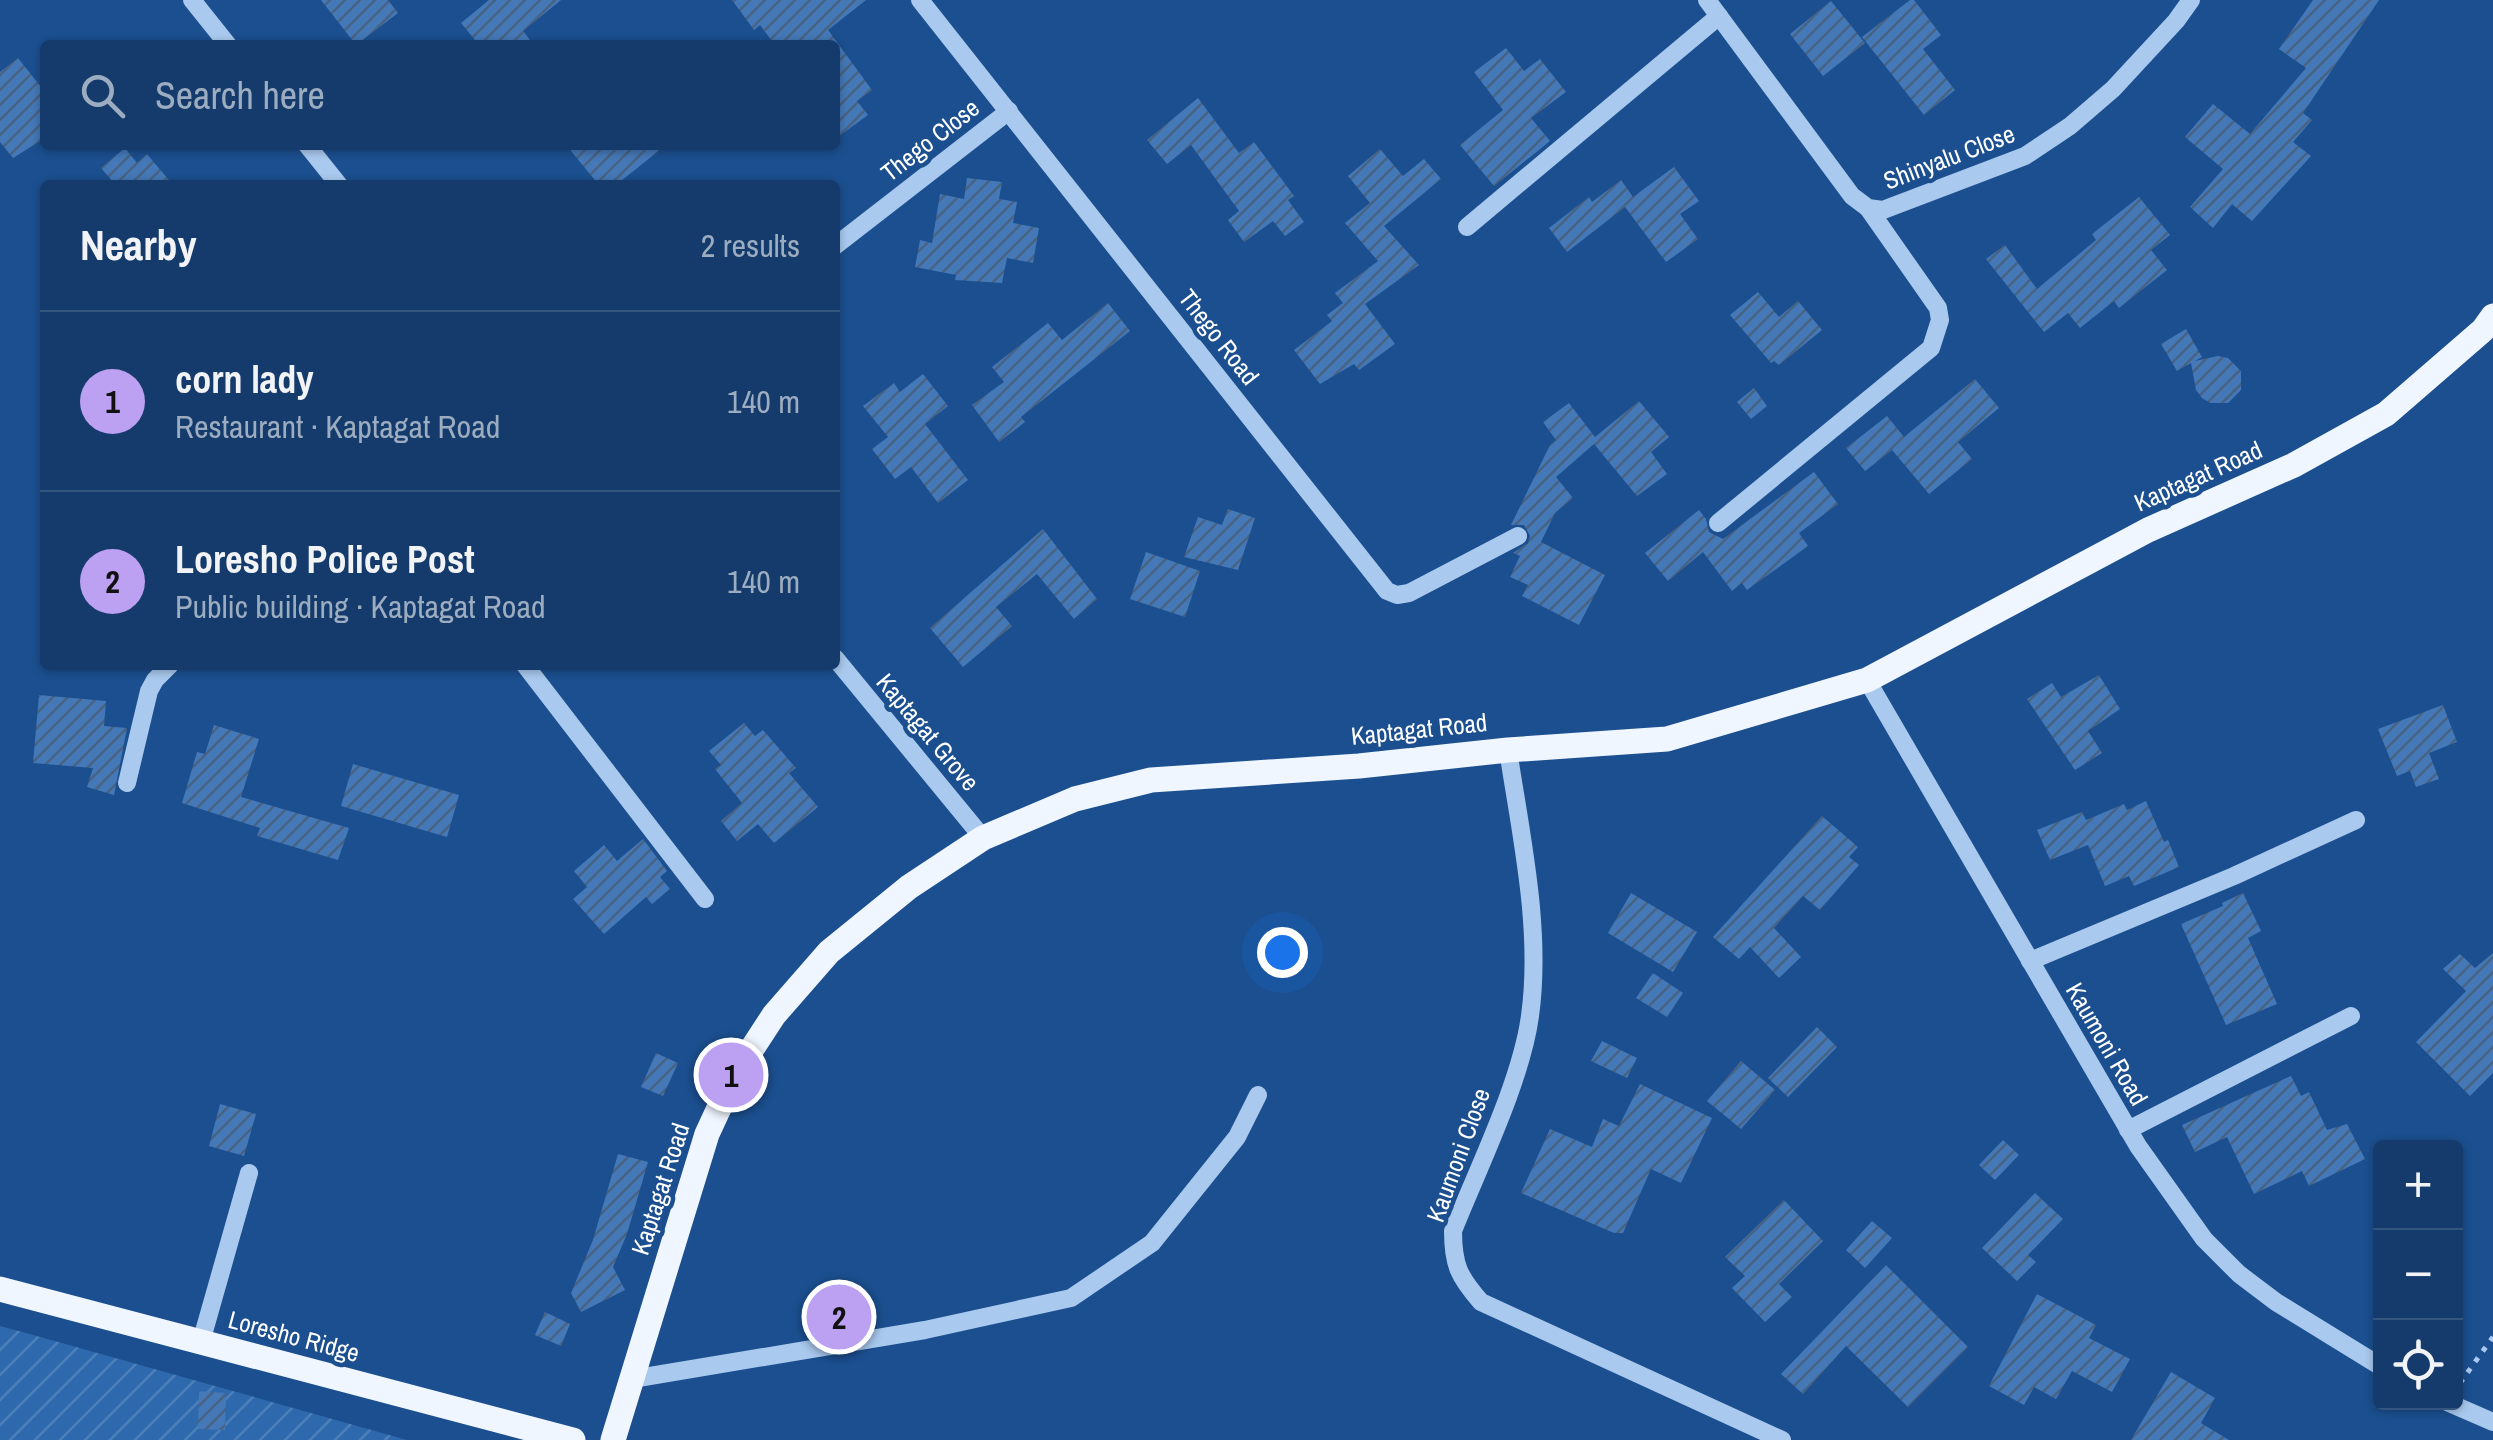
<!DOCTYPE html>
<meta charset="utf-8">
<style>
:root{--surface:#143b6b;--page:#214673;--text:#f1f3f6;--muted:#9dadc1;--line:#33557e;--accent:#bca0f2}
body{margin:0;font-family:"Archivo Narrow",sans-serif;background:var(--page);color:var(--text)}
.controls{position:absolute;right:30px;bottom:30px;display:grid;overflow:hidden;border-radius:10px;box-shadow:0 2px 8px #0004}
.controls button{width:90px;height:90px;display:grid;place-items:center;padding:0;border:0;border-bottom:2px solid var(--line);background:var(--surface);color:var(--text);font:50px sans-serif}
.you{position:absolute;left:1282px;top:952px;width:35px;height:35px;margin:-25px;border:8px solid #fff;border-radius:50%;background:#1a73e8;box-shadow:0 0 0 15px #1a73e833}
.badge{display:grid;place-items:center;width:65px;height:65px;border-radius:50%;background:var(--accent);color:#111;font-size:32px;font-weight:700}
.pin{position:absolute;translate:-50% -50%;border:5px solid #fff;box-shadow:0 2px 10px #0006}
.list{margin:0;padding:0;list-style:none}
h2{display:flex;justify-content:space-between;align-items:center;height:130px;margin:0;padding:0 40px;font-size:42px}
h2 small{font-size:32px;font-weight:400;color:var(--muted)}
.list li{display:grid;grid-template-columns:65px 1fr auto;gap:30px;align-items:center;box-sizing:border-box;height:180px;padding:0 40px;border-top:2px solid var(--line)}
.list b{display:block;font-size:38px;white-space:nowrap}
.list p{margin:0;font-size:32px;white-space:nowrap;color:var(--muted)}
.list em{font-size:32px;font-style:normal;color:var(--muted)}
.icon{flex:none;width:55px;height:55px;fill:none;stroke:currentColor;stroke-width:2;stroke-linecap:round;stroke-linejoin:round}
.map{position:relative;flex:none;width:2493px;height:1440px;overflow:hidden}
.search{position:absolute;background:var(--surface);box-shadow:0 2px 8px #0004;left:40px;top:40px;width:800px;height:110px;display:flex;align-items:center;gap:25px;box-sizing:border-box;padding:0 35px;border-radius:10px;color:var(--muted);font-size:38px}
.panel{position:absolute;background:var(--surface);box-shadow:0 2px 8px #0004;left:40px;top:180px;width:800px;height:490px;border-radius:10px}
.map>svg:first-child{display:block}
.garden{fill:url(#garden-furrows)}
.building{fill:url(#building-hatch)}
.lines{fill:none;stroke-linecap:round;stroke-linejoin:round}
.path{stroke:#a9c9ee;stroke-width:5;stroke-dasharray:5 8;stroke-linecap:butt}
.minor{stroke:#a9c9ee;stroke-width:18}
.major{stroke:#f0f6ff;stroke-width:25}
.labels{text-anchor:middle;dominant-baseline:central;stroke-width:9;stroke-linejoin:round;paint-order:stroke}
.street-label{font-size:25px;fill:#fff;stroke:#1b4f8f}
</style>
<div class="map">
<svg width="2493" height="1440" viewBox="0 0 2493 1440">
<defs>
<pattern id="garden-furrows" width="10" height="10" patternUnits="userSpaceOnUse" patternTransform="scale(2.5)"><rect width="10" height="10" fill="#2e69ad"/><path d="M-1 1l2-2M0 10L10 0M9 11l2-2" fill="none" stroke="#4d80b9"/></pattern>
<pattern id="building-hatch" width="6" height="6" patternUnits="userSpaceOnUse" patternTransform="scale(2.5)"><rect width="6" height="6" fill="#4478b7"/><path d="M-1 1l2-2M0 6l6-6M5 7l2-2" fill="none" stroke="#486282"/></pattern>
</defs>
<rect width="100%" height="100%" fill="#1b4f8f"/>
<!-- garden -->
<polygon class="garden" points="0,1326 26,1333 407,1440 0,1440"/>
<!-- building -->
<g class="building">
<polygon points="321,0 388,0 398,13 356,45"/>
<polygon points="489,0 561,0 523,31 534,45 479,45 461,23"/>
<polygon points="732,0 866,0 828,30 872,90 857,101 868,115 835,139 835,45 775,45 760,25 754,30"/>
<polygon points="1910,0 1914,0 1941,35 1923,49 1955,90 1924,115 1862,37"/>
<polygon points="2313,0 2379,0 2303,113 2312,120 2293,142 2311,156 2252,221 2232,204 2213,228 2190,207 2223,169 2185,137 2213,104 2250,134 2306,68 2279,49"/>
<polygon points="1831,1 1865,43 1823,76 1790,34"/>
<polygon points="1506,48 1524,71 1540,59 1566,92 1531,118 1550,141 1494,186 1460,145 1503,110 1474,72"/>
<polygon points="18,58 45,92 45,138 13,158 0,142 0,72"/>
<polygon points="1198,98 1239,153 1254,142 1294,196 1288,200 1304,222 1285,236 1273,221 1244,242 1228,220 1239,211 1191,145 1167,164 1147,140"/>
<polygon points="566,145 666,145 616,185 599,185"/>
<polygon points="125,148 137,163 147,154 173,185 111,185 114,183 101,168"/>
<polygon points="1380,149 1403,176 1424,159 1441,179 1384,226 1419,265 1365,304 1395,344 1359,370 1354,364 1320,384 1294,350 1332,321 1327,315 1343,303 1335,293 1378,261 1345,223 1370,203 1348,176"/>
<polygon points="1674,167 1699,201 1680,214 1698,239 1666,262 1625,207 1567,252 1549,228 1589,197 1592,202 1621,180 1633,197"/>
<polygon points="967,178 1002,182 999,199 1017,202 1013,223 1039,228 1033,263 1007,258 1002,283 955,280 956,275 915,267 920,240 932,243 940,194 964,199"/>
<polygon points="2139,197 2170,235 2151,250 2167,270 2119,308 2114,301 2080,328 2068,313 2044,332 1986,259 2005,245 2037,289 2096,240 2092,234"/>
<polygon points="1758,292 1779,317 1798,301 1822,330 1779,365 1774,361 1771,363 1730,315"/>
<polygon points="1108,303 1130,331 1021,417 1025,422 999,442 972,405 1004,382 992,367 1048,323 1062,340"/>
<polygon points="2186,329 2202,357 2195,361 2218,356 2228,358 2241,371 2241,390 2228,403 2210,403 2202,398 2196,390 2191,363 2177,371 2161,344"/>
<polygon points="923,374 948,406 925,424 968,480 938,503 911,467 895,479 872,449 888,437 863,406 894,383 900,392"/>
<polygon points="1975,379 1999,408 1958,442 1972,459 1929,494 1892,450 1865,471 1846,448 1887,416 1904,437"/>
<polygon points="1754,388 1767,406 1751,419 1737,402"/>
<polygon points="1639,401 1669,437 1651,452 1667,474 1637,496 1594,444 1556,477 1573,498 1555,513 1541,542 1605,575 1579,625 1522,596 1528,585 1510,577 1520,556 1513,553 1528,543 1530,536 1524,525 1511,525 1550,445 1556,440 1543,422 1569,403 1595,437"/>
<polygon points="1814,472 1838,504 1799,533 1808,546 1747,590 1742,583 1732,591 1703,552 1668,581 1645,553 1699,510 1706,519 1709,532 1723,539"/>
<polygon points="1228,509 1255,518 1238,570 1184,557 1198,517 1222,525"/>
<polygon points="1043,529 1097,599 1074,619 1037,574 996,607 1012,626 963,667 930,628"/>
<polygon points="1146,552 1200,571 1185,617 1130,599"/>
<polygon points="2099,675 2120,709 2088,731 2102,753 2075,770 2027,699 2052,683 2061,697"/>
<polygon points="39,695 106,701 104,726 127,728 114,795 87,787 93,768 33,763"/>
<polygon points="2443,705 2457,742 2429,753 2439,779 2416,787 2410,771 2397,776 2378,729"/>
<polygon points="744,723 755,736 763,730 796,768 789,773 818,807 774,843 758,824 737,841 721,821 742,803 715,769 721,765 709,751"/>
<polygon points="214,725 259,739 241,797 349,828 338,860 257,836 260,828 182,803 197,752 205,754"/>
<polygon points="353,764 459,795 447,837 341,806"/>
<polygon points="2146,801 2164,842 2168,840 2179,867 2134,886 2129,876 2105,886 2088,845 2050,860 2037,830 2082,812 2086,820 2124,804 2127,810"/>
<polygon points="1822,816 1858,847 1849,857 1859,865 1820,910 1803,896 1774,928 1801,957 1779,978 1750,947 1739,959 1713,937"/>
<polygon points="643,839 667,871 660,877 670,889 652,904 646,897 604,934 573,899 587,887 574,871 604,845 617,861"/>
<polygon points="1631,893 1697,932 1673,972 1608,933"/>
<polygon points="2243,893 2261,931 2248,938 2277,1004 2226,1025 2181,924 2223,906 2222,903"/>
<polygon points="2493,953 2493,1073 2470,1096 2416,1042 2466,991 2443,969 2460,954 2475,968"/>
<polygon points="1653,973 1683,993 1667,1017 1636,998"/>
<polygon points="1817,1027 1837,1047 1788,1097 1768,1078"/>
<polygon points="1602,1041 1637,1058 1627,1078 1591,1061"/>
<polygon points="656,1053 678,1063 663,1096 641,1087"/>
<polygon points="1741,1061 1775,1090 1741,1129 1707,1101"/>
<polygon points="2291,1076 2301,1096 2309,1092 2327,1130 2347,1124 2365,1159 2309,1186 2302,1171 2254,1194 2227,1137 2195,1152 2182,1125"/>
<polygon points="1640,1084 1712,1118 1681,1183 1651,1169 1623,1233 1614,1233 1521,1193 1550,1129 1592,1147 1603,1119 1619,1126"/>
<polygon points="220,1104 256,1114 244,1156 209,1146"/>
<polygon points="2003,1140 2019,1155 1995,1180 1979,1165"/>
<polygon points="618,1154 648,1162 627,1234 613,1267 625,1290 581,1312 571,1293 593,1240"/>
<polygon points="2035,1193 2063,1219 2028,1255 2036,1262 2017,1281 1982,1248"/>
<polygon points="1784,1200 1823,1241 1779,1284 1792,1297 1765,1322 1732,1288 1745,1276 1725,1257"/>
<polygon points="1872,1221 1892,1238 1865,1268 1846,1250"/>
<polygon points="1886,1265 1968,1347 1908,1407 1846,1346 1803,1394 1781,1374"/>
<polygon points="2037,1294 2096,1325 2089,1338 2130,1359 2112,1392 2072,1371 2056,1399 2034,1387 2024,1405 1989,1386"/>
<polygon points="545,1312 570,1324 561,1346 535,1335"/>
<polygon points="2171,1372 2215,1398 2201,1423 2229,1440 2131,1440"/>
<polygon points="199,1391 226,1393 225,1430 198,1429"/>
</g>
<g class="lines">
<!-- path -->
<polyline class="path" points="2460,1383 2493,1337"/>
<!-- minor -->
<g class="minor">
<polyline points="192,0 228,45"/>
<polyline points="920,0 1387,591 1397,595 1409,593 1518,536"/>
<polyline points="1707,0 1852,196 1868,208 1883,210 2025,156 2070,126 2113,89 2176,21 2191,0"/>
<polyline points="307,145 339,185"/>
<polyline points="1467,227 1719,16"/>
<polyline points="835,246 1009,111"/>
<polyline points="1718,523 1931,348 1940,320 1938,308 1868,208"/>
<polyline points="835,658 983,838"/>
<polyline points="525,665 705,899"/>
<polyline points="1867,680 2138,1146 2204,1239 2239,1274 2276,1302 2380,1366"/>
<path d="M1508 750C1521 836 1542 929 1530 1016 1521 1082 1478 1168 1453 1231 1453 1265 1459 1277 1481 1302L1782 1440"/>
<polyline points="127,783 149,691 155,680 170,665"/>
<polyline points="2030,961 2234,876 2356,820"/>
<polyline points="2128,1130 2351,1016"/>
<polyline points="201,1342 249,1173"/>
<polyline points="632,1379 925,1330 1071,1298 1152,1243 1237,1137 1258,1095"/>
<polyline points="2447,1402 2493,1422"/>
</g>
<!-- major -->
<g class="major">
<polyline points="0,1289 573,1440"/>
<polyline points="613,1440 707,1134 733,1078 774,1015 829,952 909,887 983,838 1075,799 1151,780 1359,766 1508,750 1667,739 1867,680 2148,530 2294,465 2386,414 2483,330 2493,316"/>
</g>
</g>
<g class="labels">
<!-- street labels -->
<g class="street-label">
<text transform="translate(930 140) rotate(-38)">Thego Close</text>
<text transform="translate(1949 157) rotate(-21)">Shinyalu Close</text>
<text transform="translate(1219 337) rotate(52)">Thego Road</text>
<text transform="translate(2198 476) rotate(-24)">Kaptagat Road</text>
<text transform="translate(1419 729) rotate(-6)">Kaptagat Road</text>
<text transform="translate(928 732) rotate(50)">Kaptagat Grove</text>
<text transform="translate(2107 1044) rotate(60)">Kaumoni Road</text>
<text transform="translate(1458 1155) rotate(-70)">Kaumoni Close</text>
<text transform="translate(660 1189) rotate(-72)">Kaptagat Road</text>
<text transform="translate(294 1336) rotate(15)">Loresho Ridge</text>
</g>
</g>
</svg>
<div class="controls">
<button>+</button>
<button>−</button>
<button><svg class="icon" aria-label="locate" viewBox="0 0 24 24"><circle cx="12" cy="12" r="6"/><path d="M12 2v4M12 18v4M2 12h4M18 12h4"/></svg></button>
</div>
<div class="you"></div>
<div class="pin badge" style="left:731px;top:1075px">1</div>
<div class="pin badge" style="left:839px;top:1317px">2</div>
<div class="search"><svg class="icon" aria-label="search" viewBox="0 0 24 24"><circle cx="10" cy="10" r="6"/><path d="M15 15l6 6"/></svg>Search here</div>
<section class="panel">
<h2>Nearby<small>2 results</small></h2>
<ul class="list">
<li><span class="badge">1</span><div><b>corn lady</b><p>Restaurant · Kaptagat Road</p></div><em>140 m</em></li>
<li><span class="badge">2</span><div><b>Loresho Police Post</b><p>Public building · Kaptagat Road</p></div><em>140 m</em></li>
</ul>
</section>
</div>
